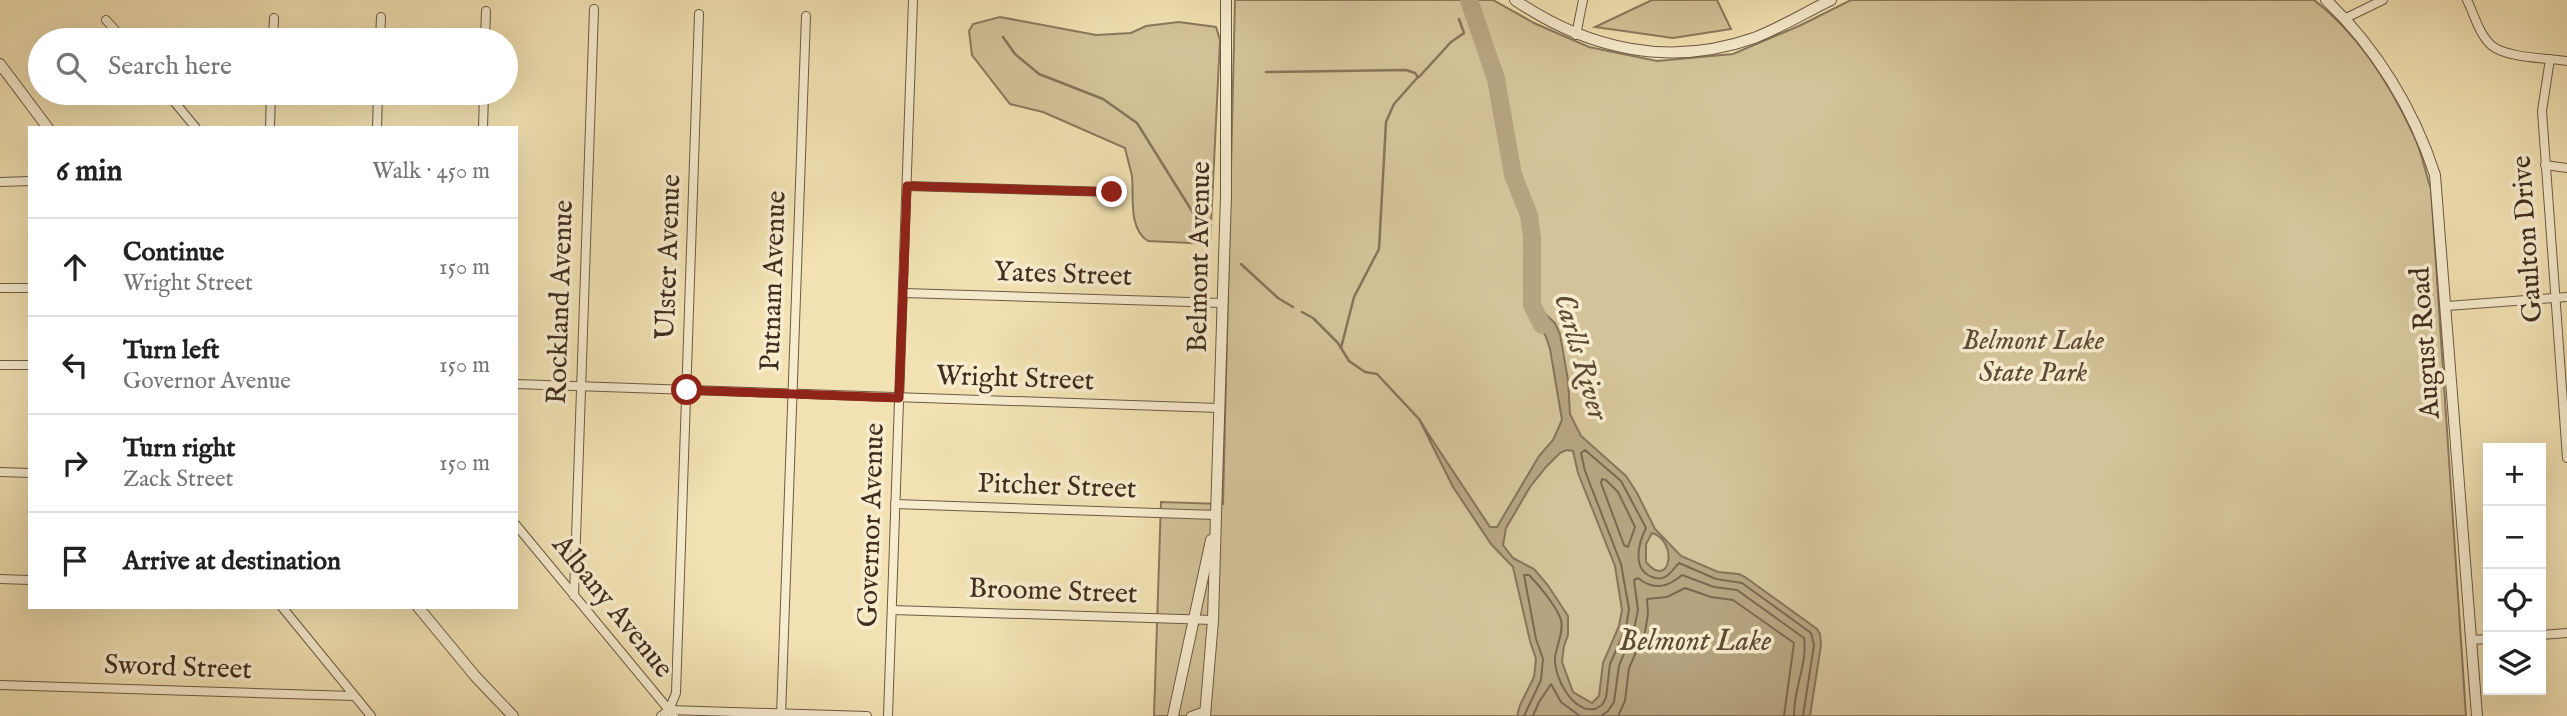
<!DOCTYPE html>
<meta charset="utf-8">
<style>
:root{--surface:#fff;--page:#f2f2f2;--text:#222;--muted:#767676;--line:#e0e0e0}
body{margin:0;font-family:"IM FELL English",serif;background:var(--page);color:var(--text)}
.controls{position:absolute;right:21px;bottom:21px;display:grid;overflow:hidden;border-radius:0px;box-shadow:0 7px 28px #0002}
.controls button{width:63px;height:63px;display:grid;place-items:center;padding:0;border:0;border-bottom:2px solid var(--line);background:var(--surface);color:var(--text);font:35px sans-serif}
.stop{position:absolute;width:21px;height:21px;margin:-16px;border:5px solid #8f2418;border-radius:50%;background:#fff}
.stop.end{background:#8f2418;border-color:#fff;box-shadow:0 2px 7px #0008}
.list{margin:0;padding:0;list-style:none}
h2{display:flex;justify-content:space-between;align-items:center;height:91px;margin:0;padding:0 28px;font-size:30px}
h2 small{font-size:23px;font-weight:400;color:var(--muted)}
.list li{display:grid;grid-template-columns:46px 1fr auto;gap:21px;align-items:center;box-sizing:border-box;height:98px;padding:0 28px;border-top:2px solid var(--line)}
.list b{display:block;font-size:26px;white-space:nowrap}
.list p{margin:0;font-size:23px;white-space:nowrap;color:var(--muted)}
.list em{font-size:23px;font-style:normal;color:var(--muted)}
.icon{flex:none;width:38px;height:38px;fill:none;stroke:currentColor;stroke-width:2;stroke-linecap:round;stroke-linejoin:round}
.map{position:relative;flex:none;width:2567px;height:716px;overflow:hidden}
.search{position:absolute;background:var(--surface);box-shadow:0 7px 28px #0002;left:28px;top:28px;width:490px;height:77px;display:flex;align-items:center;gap:18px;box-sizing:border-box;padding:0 24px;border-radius:38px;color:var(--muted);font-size:26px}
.panel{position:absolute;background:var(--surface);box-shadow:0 7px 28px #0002;left:28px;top:126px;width:490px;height:483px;border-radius:0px}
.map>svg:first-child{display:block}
.green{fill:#d4c39a;stroke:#8a785c;stroke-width:2}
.water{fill:#b6a480;stroke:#877459;stroke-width:2;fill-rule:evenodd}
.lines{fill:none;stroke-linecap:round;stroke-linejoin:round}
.shore{stroke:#7c684f;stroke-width:2}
.stream{stroke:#877459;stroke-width:2.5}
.river{stroke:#b6a480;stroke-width:18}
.minor-casing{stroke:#6d5a43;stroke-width:10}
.tertiary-casing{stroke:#6d5a43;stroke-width:12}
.minor{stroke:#f7ecce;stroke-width:8}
.tertiary{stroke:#f7ecce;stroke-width:10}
.route{stroke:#8f2418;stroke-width:9}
.labels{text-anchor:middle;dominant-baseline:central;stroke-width:7;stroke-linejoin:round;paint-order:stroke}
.street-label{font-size:28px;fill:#412d1e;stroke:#f7ecce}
.park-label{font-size:28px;font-style:italic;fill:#5e4b37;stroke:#f7ecce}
.water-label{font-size:30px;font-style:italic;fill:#5e4b36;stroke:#f7ecce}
</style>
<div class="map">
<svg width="2567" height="716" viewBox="0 0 2567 716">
<rect width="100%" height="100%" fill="#f2e2b3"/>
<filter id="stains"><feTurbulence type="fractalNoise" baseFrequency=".00286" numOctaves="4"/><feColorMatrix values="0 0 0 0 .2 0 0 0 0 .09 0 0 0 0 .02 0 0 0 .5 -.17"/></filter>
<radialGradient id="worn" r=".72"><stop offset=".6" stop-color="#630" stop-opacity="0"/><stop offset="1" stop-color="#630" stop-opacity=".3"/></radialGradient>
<!-- green -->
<g class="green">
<path d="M1235 0H1493L1534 23 1589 47 1657 61 1733 54 1801 25 1851 0H2314C2358 34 2391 86 2414 136 2422 152 2425 172 2431 189L2466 716H1154L1161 502 1223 504Z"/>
<polygon points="1652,0 1717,0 1731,29 1673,38 1595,27"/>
<path d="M1000 17 1096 35 1131 33 1146 26 1179 22 1216 27 1220 40 1210 244 1148 241C1128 229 1134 196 1132 176 1130 167 1127 157 1125 148L1043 112 1010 104 972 55 969 31 973 24Z"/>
</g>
<!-- water -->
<path class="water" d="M1528 306H1537L1555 323 1560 334 1568 380 1570 414 1581 436 1626 476 1637 493 1655 529 1681 556 1718 572 1739 574 1745 577 1817 629 1820 634 1821 645 1810 716H1517L1520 705 1534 677 1536 659 1530 641 1513 567 1491 544 1453 487 1421 423 1490 527H1497L1539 456 1553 440 1562 420 1550 349 1546 337ZM1566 450 1573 451 1578 473 1615 566 1622 610 1619 626 1603 663 1599 696 1592 703 1573 692 1562 662 1564 646 1568 635V616L1547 584 1534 569 1513 558 1503 545 1506 528 1530 487 1546 467 1560 453ZM1652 533C1679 541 1670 591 1646 562V544Z"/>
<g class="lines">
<!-- shore -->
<g class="shore">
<polygon points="1602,479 1606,480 1618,492 1635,527 1628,547 1624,545 1601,483"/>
<path d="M1524 716 1541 680 1543 659 1536 639 1524 575H1529C1539 585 1557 607 1561 620 1564 633 1556 646 1555 658 1554 678 1573 713 1595 709L1602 705 1606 698 1610 664 1626 628 1629 609 1621 564 1585 471 1581 453 1585 450 1621 481 1646 528C1639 542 1631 569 1652 577 1657 579 1663 579 1668 575 1672 572 1675 567 1679 563L1716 579 1742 583 1811 633 1814 645 1803 716"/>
<polyline points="1533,716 1539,702 1551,684 1561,702 1580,716"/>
<path d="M1601 716 1608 711 1614 702 1619 666 1634 629 1638 610 1634 580 1638 578C1654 591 1668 587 1682 575L1714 587 1737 590 1804 638C1808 663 1793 690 1794 716"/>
<polyline points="1618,716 1625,701 1629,668 1645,632 1648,614 1647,599 1667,597 1685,588 1711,597 1733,600 1794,643 1784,716"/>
</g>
<!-- stream -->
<g class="stream">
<polyline points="1003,37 1015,54 1039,74 1103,99 1137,123 1205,232"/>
<polyline points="1266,72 1406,70 1415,73 1418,77 1394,104 1386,122 1379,249 1354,297 1341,348"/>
<polyline points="1419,77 1451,42 1464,33 1459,19"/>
<polyline points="1241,264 1278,298 1293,307"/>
<polyline points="1302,312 1313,318 1338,343 1349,361 1365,372 1377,374 1419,419 1431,439"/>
</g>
<!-- river -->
<polyline class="river" points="1469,0 1496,79 1513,175 1529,215 1532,239 1532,305 1542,325"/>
<!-- minor casing -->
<g class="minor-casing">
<g id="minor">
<path d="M2467 0C2474 14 2479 34 2491 45 2505 58 2547 58 2567 61"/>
<polyline points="2346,18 2383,0"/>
<polyline points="106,20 124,40"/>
<polyline points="1576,35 1583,0"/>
<polyline points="273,40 274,18"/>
<polyline points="380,40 381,17"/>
<polyline points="485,40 486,11"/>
<polyline points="2550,59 2542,111 2567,458"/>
<polyline points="167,93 196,128"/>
<polyline points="270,128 271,93"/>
<polyline points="377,128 378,93"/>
<polyline points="483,128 484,93"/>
<polyline points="2545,165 2567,168"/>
<polyline points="0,182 30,181"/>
<polyline points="907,186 1112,192"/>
<polyline points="0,288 30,288"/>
<polyline points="904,293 1222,303"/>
<polyline points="2447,306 2567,297"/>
<polyline points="0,365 30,365"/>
<polyline points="516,384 1219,408"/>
<polyline points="0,472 30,473"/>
<polyline points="895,504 1216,515"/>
<polyline points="516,525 674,716"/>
<polyline points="0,579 30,580"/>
<polyline points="574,596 594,9"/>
<polyline points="282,607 371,716"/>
<polyline points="892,610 1213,620"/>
<polyline points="2541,635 2567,633"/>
<polyline points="2471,640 2488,639"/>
<polyline points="0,685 354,696"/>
<polyline points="669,710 867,716"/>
<polyline points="661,716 669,710 676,693 699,14"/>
<polyline points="781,716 806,16"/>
<polyline points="888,716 913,0"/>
<polyline points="1191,716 1205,711"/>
</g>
</g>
<!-- tertiary casing -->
<g class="tertiary-casing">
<g id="tertiary">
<path d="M1515 0C1587 49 1669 68 1754 38 1780 28 1806 12 1831 0"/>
<path d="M2326 0C2376 47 2414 110 2435 175L2477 716"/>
<polyline points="0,64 48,128"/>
<polyline points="418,607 475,676 513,716"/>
<polyline points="1173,716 1211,540"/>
<polyline points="1205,716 1213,620 1216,515 1226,195 1226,0"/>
</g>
</g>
<!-- minor -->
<use href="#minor" class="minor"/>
<!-- tertiary -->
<use href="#tertiary" class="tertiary"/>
</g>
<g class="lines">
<!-- route -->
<polyline class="route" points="687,390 899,398 907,186 1112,192"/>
</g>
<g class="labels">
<!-- street labels -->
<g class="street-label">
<text transform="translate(2528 239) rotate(-94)">Gaulton Drive</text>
<text transform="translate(669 257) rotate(-88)">Ulster Avenue</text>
<text transform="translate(1200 257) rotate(-89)">Belmont Avenue</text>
<text transform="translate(1063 275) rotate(2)">Yates Street</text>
<text transform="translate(774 281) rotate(-88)">Putnam Avenue</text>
<text transform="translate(561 302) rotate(-88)">Rockland Avenue</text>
<text transform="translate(2426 343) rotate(-94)">August Road</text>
<text transform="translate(1015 379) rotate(2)">Wright Street</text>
<text transform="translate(1057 487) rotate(2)">Pitcher Street</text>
<text transform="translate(872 525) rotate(-88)">Governor Avenue</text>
<text transform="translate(1053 592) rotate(2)">Broome Street</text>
<text transform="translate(612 607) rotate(51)">Albany Avenue</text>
<text transform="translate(178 668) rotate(2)">Sword Street</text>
</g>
<!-- park labels -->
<g class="park-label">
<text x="2033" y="341">Belmont Lake<tspan x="2033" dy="32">State Park</tspan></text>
</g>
<!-- water labels -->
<g class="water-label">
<text transform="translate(1580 357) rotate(74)">Carlls River</text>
<text x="1695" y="642">Belmont Lake</text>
</g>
</g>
<rect width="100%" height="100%" filter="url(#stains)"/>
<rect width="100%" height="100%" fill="url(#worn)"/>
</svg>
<div class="controls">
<button>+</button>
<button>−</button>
<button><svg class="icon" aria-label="locate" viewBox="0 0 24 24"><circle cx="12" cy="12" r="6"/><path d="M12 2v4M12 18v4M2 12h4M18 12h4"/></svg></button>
<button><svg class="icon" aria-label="layers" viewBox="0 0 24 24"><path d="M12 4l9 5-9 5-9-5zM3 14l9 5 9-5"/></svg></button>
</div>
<div class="stop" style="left:687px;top:390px"></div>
<div class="stop end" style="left:1112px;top:192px"></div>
<div class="search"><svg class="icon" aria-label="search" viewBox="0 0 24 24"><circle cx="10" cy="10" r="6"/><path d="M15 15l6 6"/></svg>Search here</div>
<section class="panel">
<h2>6 min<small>Walk · 450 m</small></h2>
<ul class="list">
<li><svg class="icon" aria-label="ahead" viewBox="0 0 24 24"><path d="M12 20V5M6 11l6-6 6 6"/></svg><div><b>Continue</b><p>Wright Street</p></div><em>150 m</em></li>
<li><svg class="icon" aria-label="left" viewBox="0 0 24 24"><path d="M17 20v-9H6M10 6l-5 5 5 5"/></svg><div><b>Turn left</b><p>Governor Avenue</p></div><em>150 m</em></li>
<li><svg class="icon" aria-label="right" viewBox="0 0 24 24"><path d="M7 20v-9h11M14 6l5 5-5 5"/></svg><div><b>Turn right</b><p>Zack Street</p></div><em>150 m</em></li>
<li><svg class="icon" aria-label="arrive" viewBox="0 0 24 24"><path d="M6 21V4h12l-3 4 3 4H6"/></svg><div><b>Arrive at destination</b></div></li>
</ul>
</section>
</div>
